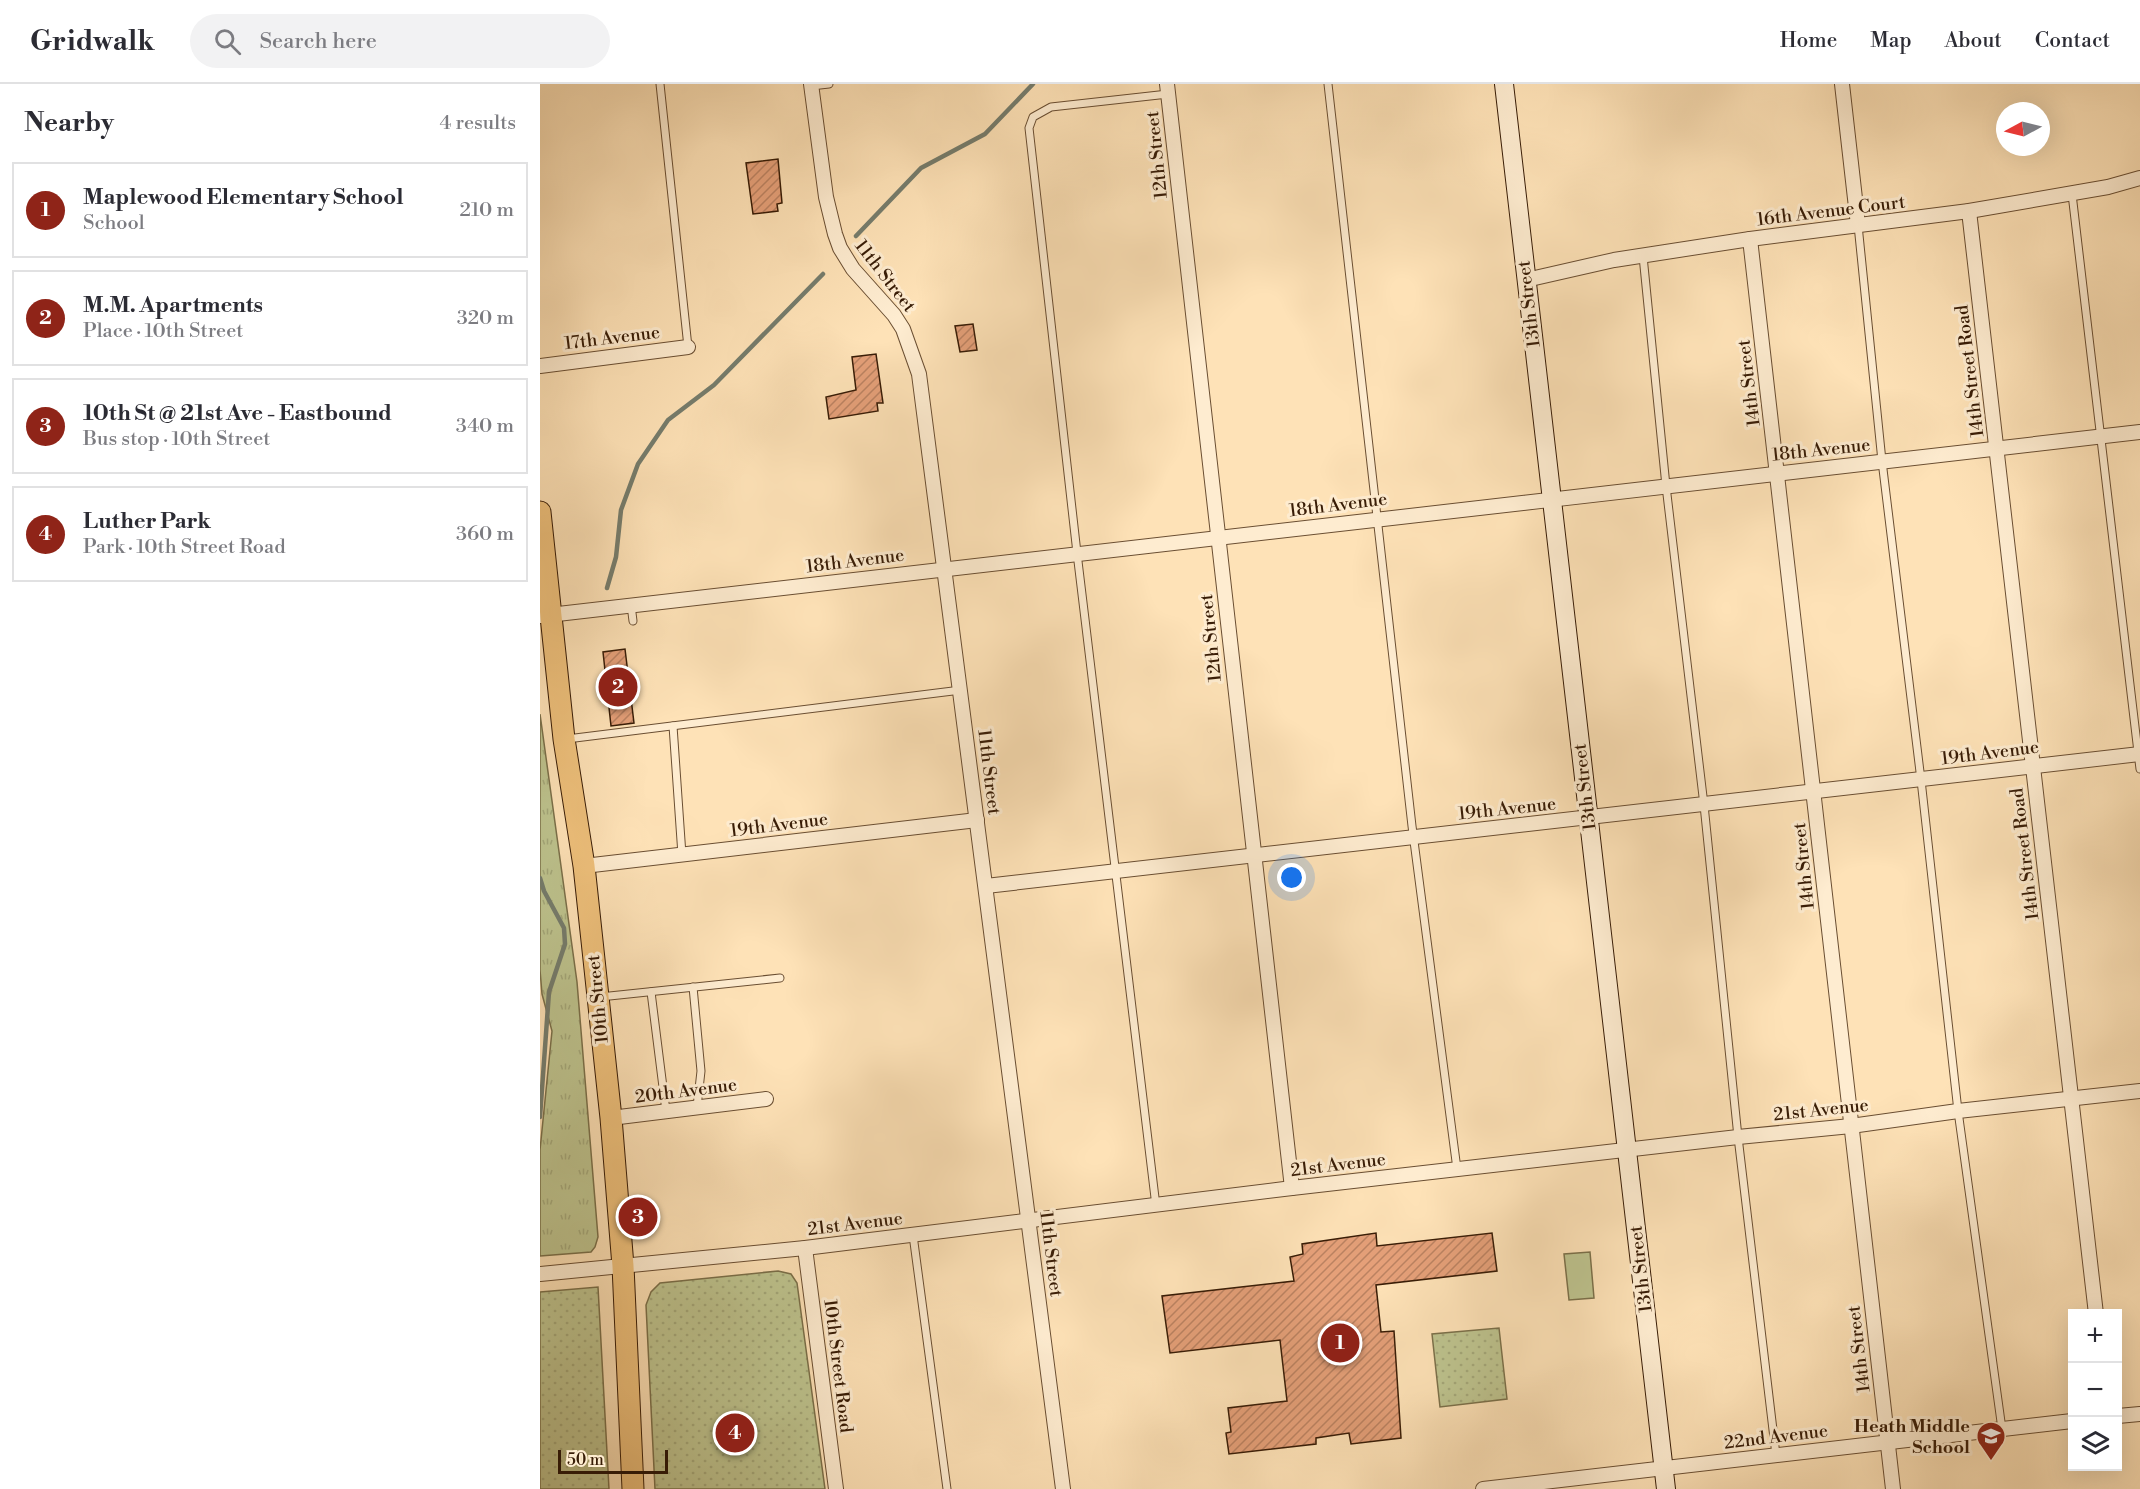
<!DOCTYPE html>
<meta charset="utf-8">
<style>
:root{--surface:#fff;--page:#f2f2f3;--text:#2b2b33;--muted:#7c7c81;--line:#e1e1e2;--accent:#8f2418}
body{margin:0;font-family:"Libre Bodoni",serif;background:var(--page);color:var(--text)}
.controls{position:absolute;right:18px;bottom:18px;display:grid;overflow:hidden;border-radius:0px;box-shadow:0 6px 24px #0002}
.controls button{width:54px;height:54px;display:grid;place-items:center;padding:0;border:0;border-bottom:2px solid var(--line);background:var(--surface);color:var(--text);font:30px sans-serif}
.compass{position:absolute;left:1456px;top:18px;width:54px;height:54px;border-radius:50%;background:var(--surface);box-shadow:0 6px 24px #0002;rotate:263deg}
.scale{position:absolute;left:18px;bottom:15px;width:110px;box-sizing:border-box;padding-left:6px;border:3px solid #381c06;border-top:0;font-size:16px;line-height:21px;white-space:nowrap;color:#381c06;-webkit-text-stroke:4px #feecd0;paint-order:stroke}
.you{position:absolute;left:752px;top:794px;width:21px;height:21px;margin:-15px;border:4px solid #fff;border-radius:50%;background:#1a73e8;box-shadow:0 0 0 9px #1a73e833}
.badge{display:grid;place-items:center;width:39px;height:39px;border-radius:50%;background:var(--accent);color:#fff;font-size:20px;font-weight:700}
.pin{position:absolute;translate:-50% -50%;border:3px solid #fff;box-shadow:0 2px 6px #0006}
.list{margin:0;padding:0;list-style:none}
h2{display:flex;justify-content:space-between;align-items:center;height:78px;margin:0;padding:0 24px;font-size:26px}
h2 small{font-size:20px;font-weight:400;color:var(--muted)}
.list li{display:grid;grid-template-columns:39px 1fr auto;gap:18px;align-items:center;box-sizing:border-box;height:96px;margin:0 12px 12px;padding:0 12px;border:2px solid var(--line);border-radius:0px}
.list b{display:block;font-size:22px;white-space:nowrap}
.list p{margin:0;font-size:20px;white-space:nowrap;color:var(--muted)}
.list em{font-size:20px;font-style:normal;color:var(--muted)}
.icon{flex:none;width:33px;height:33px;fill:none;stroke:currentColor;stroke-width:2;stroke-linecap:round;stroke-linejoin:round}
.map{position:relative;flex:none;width:1600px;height:1405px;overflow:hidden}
header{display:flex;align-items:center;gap:36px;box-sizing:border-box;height:84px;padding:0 30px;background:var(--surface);border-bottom:2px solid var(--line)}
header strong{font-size:28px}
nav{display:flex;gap:33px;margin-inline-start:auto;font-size:21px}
.search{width:420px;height:54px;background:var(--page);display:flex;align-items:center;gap:15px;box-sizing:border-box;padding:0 21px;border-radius:33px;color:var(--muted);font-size:22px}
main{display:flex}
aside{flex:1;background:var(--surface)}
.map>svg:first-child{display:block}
.grass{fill:url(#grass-tufts);stroke:#7b704a;stroke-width:1.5}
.park{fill:url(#park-dots);stroke:#7b704a;stroke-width:1.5}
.pitch{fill:#bec48f;stroke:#7b704a;stroke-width:1.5}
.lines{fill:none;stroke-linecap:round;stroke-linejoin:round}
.stream{stroke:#767d6d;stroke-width:4.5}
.building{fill:url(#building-hatch);stroke:#381c06;stroke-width:1.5}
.lane-casing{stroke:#6a4e32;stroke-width:9}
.street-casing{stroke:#6a4e32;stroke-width:16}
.secondary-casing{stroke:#381c06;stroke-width:20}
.primary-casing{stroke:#381c06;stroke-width:23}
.lane{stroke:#feecd0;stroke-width:7}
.street{stroke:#feecd0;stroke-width:14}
.secondary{stroke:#feecd0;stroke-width:18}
.primary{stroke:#efc17c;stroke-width:21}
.labels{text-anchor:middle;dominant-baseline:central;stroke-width:6;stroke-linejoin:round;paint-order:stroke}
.street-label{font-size:18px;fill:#381c06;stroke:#feecd0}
.poi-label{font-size:18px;font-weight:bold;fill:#381c06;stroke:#feecd0;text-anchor:end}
</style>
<header>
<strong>Gridwalk</strong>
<div class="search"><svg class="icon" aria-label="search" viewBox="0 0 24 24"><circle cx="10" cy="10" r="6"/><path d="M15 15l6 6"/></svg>Search here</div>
<nav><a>Home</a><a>Map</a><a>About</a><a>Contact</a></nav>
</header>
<main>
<aside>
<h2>Nearby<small>4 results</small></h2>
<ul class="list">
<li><span class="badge">1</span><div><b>Maplewood Elementary School</b><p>School</p></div><em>210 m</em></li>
<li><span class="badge">2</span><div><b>M.M. Apartments</b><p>Place · 10th Street</p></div><em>320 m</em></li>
<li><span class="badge">3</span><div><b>10th St @ 21st Ave - Eastbound</b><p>Bus stop · 10th Street</p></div><em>340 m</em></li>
<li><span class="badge">4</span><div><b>Luther Park</b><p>Park · 10th Street Road</p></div><em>360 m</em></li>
</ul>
</aside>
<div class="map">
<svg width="1600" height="1405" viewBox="0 0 1600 1405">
<defs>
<pattern id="grass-tufts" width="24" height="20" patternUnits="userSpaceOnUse" patternTransform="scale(1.5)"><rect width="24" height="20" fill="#bec48f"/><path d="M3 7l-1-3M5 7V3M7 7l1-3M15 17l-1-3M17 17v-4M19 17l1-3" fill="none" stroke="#a4a87a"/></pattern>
<pattern id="park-dots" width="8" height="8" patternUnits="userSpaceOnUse" patternTransform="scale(1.5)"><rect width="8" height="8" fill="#bec48f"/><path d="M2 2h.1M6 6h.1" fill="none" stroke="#a4a87a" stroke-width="1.8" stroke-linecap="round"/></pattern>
<pattern id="building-hatch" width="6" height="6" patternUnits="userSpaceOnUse" patternTransform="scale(1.5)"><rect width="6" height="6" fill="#e5a079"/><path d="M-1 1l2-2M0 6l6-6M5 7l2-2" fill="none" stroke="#bb8261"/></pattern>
</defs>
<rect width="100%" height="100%" fill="#fee2b7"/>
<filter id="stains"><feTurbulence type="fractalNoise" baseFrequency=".00333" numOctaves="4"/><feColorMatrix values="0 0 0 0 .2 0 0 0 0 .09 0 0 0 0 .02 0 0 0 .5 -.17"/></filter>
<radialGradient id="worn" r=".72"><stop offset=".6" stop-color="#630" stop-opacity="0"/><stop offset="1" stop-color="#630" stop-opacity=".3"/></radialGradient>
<!-- grass -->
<polygon class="grass" points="0,630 37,898 58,1153 55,1163 51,1168 0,1172 0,1066 12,947 2,910 0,886"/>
<!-- park -->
<g class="park">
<polygon points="238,1187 251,1190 257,1199 285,1405 115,1405 106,1221 111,1208 120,1199"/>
<polygon points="58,1203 69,1405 0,1405 0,1208"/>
<polygon points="959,1244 967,1315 900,1323 892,1250"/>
</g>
<!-- pitch -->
<polygon class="pitch" points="1050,1168 1054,1214 1029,1216 1024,1170"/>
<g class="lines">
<!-- stream -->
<g class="stream">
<polyline points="316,152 381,84 445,50 493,0"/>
<polyline points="67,504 76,473 81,426 98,380 128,336 174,301 283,190"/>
<polyline points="0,794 4,807 24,844 25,860 9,908 0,1033"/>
</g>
</g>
<!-- building -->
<g class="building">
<polygon points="238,75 242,119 237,120 238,127 213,130 206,79"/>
<polygon points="433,240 437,266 420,268 415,242"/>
<polygon points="336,270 343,319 337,319 338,327 289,335 286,313 316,306 312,273"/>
<polygon points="85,565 94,639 71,642 63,568"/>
<polygon points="836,1149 837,1162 952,1149 957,1187 836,1201 841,1248 854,1247 861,1354 811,1360 809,1349 776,1354 776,1360 689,1370 686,1349 691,1348 688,1324 747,1317 740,1256 630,1269 622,1212 754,1197 750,1173 763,1170 762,1160"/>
</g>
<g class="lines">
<!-- lane casing -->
<g class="lane-casing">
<g id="lane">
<polyline points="120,0 148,263"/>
<polyline points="788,0 872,742 917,1085"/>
<polyline points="271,2 289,0"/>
<polyline points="1532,110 1600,685"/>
<polyline points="1318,141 1342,377 1381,696 1418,1027 1462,1345"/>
<polyline points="1103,172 1126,402 1164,721 1198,1053 1236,1371"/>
<polyline points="91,521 93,537"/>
<polyline points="133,642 142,771"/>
<polyline points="27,655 421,606"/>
<polyline points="153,903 161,987 157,1023"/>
<polyline points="111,908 126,1027"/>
<polyline points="60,913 240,894"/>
<polyline points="616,1122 537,469 489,44 493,33 511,23 628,10"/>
<polyline points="373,1151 407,1405"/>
</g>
</g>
<!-- street casing -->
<g class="street-casing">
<g id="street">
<polyline points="271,0 286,113 295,150 300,164 313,185 354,231 363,245 379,290 523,1405"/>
<polyline points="627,0 752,1104"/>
<polyline points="1302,0 1318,141"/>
<polyline points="1429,127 1556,1230"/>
<polyline points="1210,155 1353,1405"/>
<polyline points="986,196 1074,176 1210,155 1429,127 1568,103 1600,94"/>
<polyline points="0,282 148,263"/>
<polyline points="0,532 1600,348"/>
<polyline points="44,782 437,736"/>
<polyline points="446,802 1600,670"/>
<polyline points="71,1034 226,1015"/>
<polyline points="265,1164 296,1405"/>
<polyline points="0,1190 265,1164 752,1104 1198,1053 1311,1042 1418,1027 1600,1007"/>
<polyline points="1578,1332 1600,1330"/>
<polyline points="943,1405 1532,1337"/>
</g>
</g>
<!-- secondary casing -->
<g class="secondary-casing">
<polyline id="secondary" points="964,0 1126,1405"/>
</g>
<!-- primary casing -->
<g class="primary-casing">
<polyline id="primary" points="0,428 24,655 44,782 71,1034 83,1182 93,1405"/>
</g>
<!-- lane -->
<use href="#lane" class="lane"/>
<!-- street -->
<use href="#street" class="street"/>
<!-- secondary -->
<use href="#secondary" class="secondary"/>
<!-- primary -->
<use href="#primary" class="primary"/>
</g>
<!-- icons -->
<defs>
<g id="school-pin" transform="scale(1.5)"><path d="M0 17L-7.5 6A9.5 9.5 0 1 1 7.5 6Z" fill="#8f2418" stroke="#feecd0"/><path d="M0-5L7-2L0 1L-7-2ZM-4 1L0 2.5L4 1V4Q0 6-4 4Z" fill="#fff"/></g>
</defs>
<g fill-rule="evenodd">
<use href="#school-pin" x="1451" y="1352"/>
</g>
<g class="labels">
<!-- street labels -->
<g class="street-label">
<text transform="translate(617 71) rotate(-96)">12th Street</text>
<text transform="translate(1291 127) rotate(-7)">16th Avenue Court</text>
<text transform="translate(345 192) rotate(52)">11th Street</text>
<text transform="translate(989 220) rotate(-97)">13th Street</text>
<text transform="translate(72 254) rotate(-7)">17th Avenue</text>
<text transform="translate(1430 287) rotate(-97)">14th Street Road</text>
<text transform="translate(1209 299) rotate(-97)">14th Street</text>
<text transform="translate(1281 366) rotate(-6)">18th Avenue</text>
<text transform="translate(798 421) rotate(-7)">18th Avenue</text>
<text transform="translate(315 477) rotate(-7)">18th Avenue</text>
<text transform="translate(671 554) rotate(-96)">12th Street</text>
<text transform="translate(1450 669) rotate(-7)">19th Avenue</text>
<text transform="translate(449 688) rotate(83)">11th Street</text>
<text transform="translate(1045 703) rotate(-97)">13th Street</text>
<text transform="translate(967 725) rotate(-6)">19th Avenue</text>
<text transform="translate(239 741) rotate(-7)">19th Avenue</text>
<text transform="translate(1485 770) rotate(-97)">14th Street Road</text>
<text transform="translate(1264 782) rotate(-96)">14th Street</text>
<text transform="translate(58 915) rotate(-96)">10th Street</text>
<text transform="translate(146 1007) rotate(-7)">20th Avenue</text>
<text transform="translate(1281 1026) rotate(-6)">21st Avenue</text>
<text transform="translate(798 1081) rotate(-7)">21st Avenue</text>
<text transform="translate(315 1140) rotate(-7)">21st Avenue</text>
<text transform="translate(511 1170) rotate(83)">11th Street</text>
<text transform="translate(1101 1185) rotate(-97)">13th Street</text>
<text transform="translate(1319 1265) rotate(-97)">14th Street</text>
<text transform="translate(298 1282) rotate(83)">10th Street Road</text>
<text transform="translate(1236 1353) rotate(-7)">22nd Avenue</text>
</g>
<!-- poi labels -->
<g class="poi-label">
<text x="1430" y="1342">Heath Middle<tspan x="1430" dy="21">School</tspan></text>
</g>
</g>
<rect width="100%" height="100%" filter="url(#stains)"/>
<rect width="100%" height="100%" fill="url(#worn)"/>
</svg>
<div class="controls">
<button>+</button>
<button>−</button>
<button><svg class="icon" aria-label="layers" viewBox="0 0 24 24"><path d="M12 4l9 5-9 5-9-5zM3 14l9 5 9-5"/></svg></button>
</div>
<svg class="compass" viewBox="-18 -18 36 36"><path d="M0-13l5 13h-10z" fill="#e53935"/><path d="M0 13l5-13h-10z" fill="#7c7c81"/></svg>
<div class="scale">50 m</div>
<div class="you"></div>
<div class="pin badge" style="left:800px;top:1259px">1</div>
<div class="pin badge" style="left:78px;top:603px">2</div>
<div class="pin badge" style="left:98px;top:1133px">3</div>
<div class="pin badge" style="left:195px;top:1349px">4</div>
</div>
</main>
